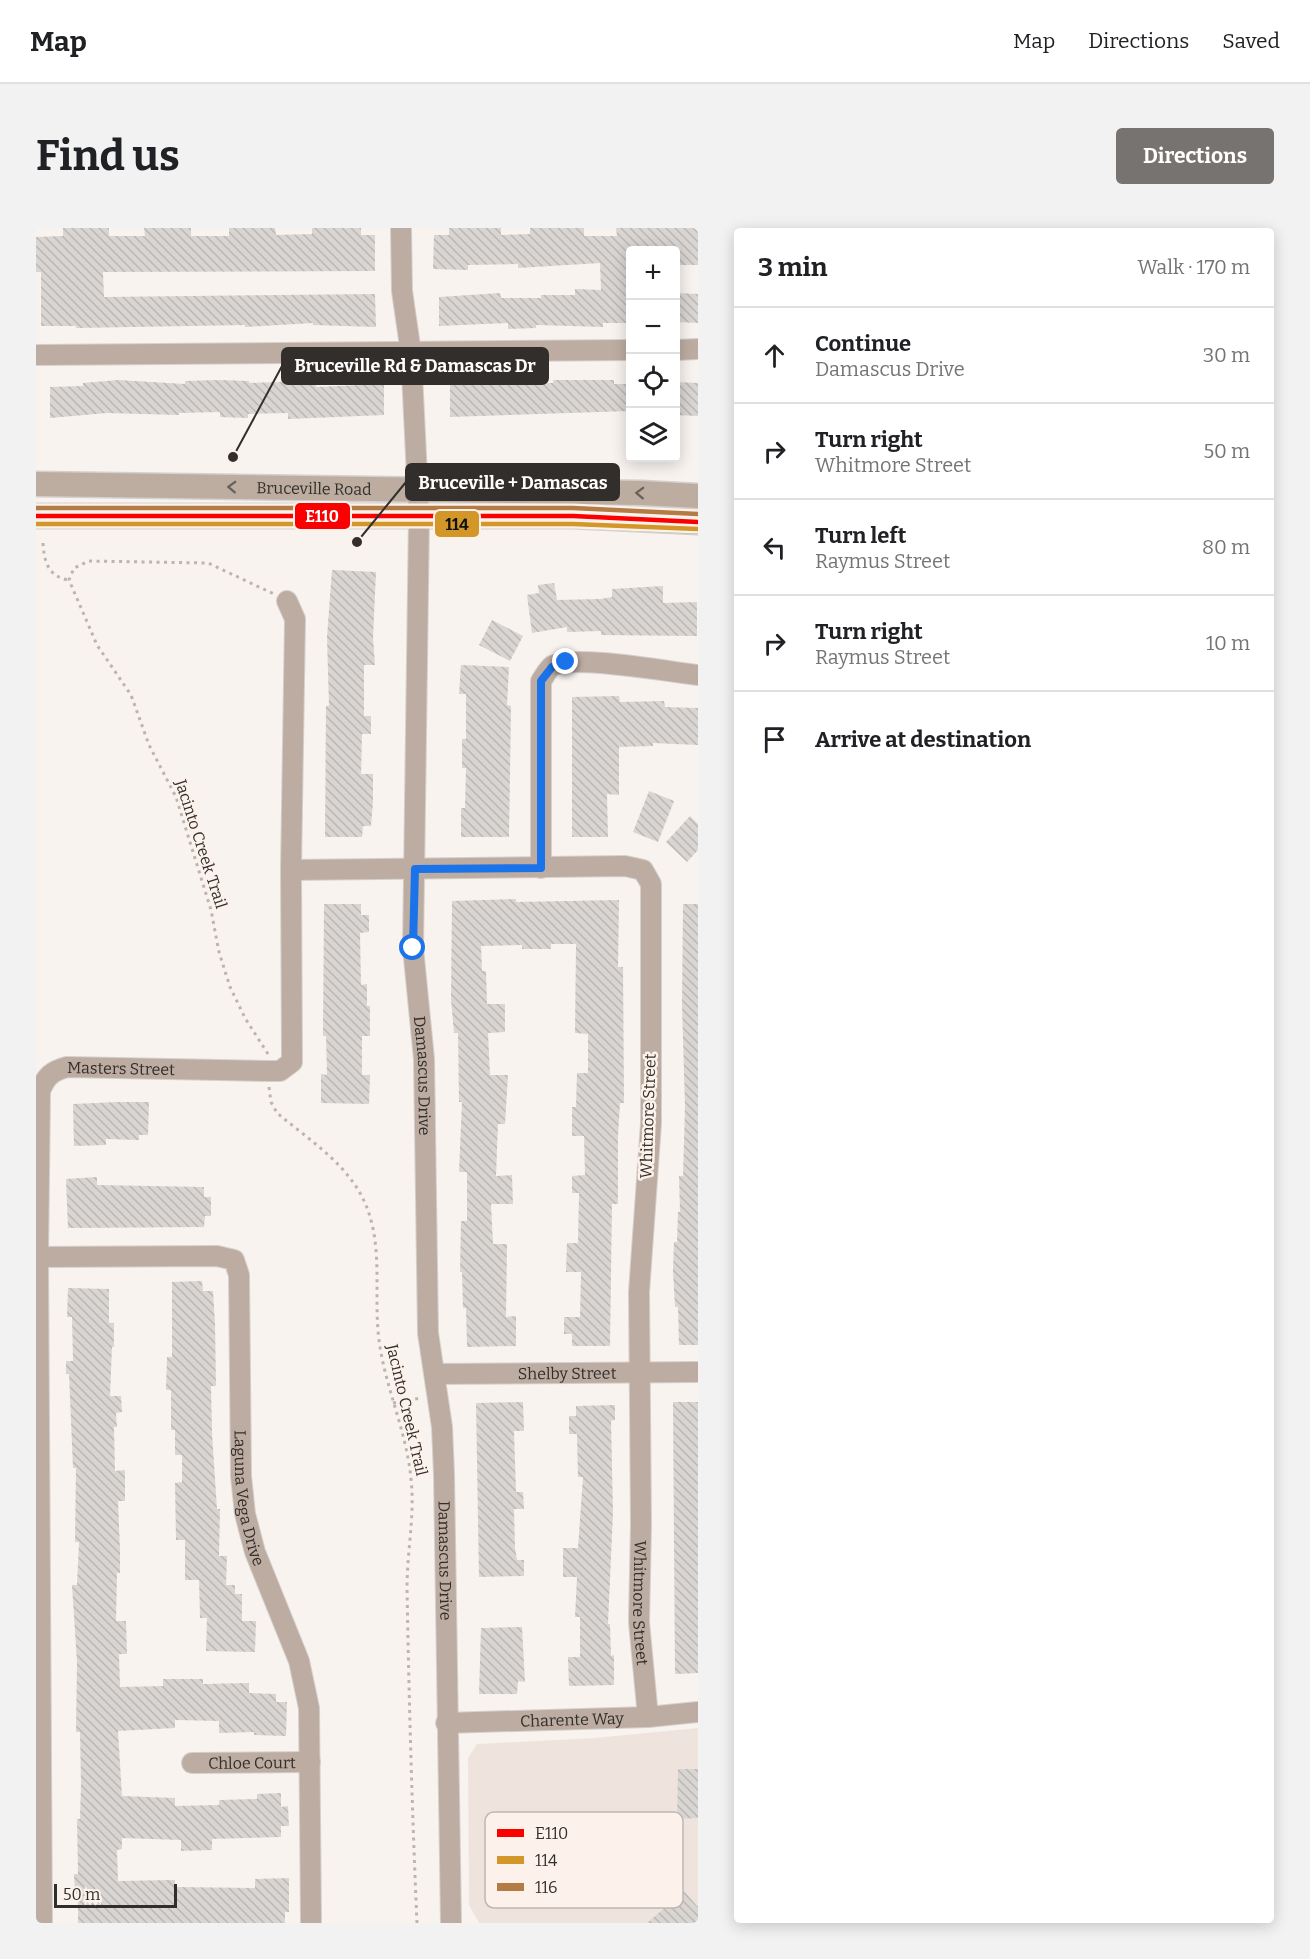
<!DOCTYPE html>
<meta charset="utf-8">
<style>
:root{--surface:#fff;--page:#f2f2f2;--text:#202124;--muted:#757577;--line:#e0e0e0;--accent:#777370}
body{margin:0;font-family:Bitter,serif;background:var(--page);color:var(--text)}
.controls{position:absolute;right:18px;top:18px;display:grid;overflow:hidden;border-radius:6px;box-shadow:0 3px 15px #0003}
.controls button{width:54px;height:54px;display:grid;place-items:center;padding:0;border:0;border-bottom:2px solid var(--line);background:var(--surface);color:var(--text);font:30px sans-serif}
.scale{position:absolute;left:18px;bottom:15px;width:123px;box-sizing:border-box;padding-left:6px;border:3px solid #322e2b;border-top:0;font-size:16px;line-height:21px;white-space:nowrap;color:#322e2b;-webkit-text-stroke:4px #fcf2eb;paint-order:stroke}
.stop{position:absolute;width:18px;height:18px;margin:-14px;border:4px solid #1a73e8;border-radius:50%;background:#fff}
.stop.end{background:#1a73e8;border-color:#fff;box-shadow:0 2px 6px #0008}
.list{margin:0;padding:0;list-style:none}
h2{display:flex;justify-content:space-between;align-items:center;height:78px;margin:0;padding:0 24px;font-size:26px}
h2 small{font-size:20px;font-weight:400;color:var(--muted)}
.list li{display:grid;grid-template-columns:39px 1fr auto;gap:18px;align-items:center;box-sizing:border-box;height:96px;padding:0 24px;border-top:2px solid var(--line)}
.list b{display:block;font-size:22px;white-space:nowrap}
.list p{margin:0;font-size:20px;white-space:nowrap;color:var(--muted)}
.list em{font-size:20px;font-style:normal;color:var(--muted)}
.icon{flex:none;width:33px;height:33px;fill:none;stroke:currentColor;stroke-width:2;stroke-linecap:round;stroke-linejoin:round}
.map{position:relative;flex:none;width:662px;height:1695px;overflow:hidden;border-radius:6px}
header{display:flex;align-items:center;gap:36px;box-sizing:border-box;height:84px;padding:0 30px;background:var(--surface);border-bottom:2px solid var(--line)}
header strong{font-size:28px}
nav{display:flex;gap:33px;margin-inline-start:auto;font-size:21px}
.intro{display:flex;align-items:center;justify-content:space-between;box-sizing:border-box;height:144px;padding:0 36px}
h1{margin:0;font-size:42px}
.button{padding:15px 27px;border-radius:6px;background:var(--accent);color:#fff;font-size:21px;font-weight:700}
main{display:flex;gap:36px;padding:0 36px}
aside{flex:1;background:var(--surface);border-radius:6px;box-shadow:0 3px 15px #0003}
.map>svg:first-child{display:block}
.built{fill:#efe4dd}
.building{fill:url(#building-back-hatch)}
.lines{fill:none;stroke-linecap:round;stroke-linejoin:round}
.minor-casing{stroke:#d4d0cd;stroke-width:22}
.major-casing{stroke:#d4d0cd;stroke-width:27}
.path{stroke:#bfb4ac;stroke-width:3;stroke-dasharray:3 4.5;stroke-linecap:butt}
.minor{stroke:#bdaca1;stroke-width:20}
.major{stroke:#bcada0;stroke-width:24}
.bus-1-casing{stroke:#fcf2eb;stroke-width:9}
.bus-2-casing{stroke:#fcf2eb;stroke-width:9}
.bus-3-casing{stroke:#fcf2eb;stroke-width:9}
.bus-1{stroke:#fa0000;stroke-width:4.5}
.bus-2{stroke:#d29728;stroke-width:4.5}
.bus-3{stroke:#b27c44;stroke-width:4.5}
.oneway{stroke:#69615a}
.route{stroke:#1a73e8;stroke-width:8}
.labels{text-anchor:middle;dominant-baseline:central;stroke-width:5;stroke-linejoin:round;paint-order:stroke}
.street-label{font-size:16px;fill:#322e2b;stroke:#fcf2eb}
.key{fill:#fcf2eb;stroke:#bfb7b1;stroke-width:1.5}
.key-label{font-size:16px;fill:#322e2b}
.leader{fill:none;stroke:#322e2b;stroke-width:2}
.callout-dot{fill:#322e2b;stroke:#fcf2eb;stroke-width:2}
.callout{fill:#322e2b;stroke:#322e2b;stroke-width:2}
.callout-label{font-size:18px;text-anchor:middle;font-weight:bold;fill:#fff}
.line-badge{stroke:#fcf2eb;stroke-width:2}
.badge-label{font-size:16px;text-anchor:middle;font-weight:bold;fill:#fff}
.pale-badge-label{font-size:16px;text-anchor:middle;font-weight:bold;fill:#111}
</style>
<header>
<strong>Map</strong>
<nav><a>Map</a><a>Directions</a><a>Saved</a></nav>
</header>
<div class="intro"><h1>Find us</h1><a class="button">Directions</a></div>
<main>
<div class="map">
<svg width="662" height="1695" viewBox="0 0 662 1695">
<defs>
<pattern id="building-back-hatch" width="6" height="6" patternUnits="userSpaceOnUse" patternTransform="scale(1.5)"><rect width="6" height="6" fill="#d9d5d2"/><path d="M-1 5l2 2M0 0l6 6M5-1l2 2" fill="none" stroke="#bbb7b4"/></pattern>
</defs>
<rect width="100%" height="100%" fill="#f8f3ef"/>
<!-- built -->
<polygon class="built" points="662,1500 662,1695 443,1695 433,1677 432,1530 441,1516 558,1510"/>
<!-- building -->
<g class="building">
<polygon points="27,0 73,0 73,8 109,8 108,0 155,0 155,8 193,8 193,0 239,0 240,7 276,6 276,0 325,0 325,7 339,7 339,43 67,44 68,69 339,66 340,99 277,97 277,95 209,99 209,97 40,100 40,98 5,98 5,44 0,44 0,9 27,8"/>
<polygon points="413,0 465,0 465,7 494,6 494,0 548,0 548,8 581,8 580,0 662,0 662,37 639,37 639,22 594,22 594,95 567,95 567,99 500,97 500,100 472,101 472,95 403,98 403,69 464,65 465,70 505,70 505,67 539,67 539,61 565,62 564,35 482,40 482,36 432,37 432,42 397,41 398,7 413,7"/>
<polygon points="641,65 662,66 662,95 640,94"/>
<polygon points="82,152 149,156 149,153 184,152 213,153 213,155 280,153 280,159 348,156 348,187 252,191 252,185 212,186 212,190 184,189 184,184 143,185 143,187 71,185 14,190 14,159 47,158 47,155"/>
<polygon points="517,152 578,152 578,156 594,156 594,183 414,189 414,156 517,155"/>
<polygon points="639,154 662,155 662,188 639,187"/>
<polygon points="296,342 340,344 337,409 339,437 328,437 328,488 335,488 335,506 326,506 325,546 337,546 337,574 335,598 327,598 326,609 289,609 290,478 293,478 291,409"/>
<polygon points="518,355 521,372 564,371 576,369 576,361 627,358 627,375 661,374 661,408 565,407 565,403 531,404 531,399 496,405 491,367 503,365 502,357"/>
<polygon points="456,392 487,408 474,433 443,417"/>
<polygon points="425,437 473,439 471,477 475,478 473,609 425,609 425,580 429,580 430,540 426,540 426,511 430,511 430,466 423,466"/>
<polygon points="583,468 584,474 628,473 629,479 662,480 662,517 617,515 617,518 583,519 583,567 571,566 572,609 536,609 536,469"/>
<polygon points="613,563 638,573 622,614 597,604"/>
<polygon points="654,588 662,596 662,622 651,634 630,614"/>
<polygon points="480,671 480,674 583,672 582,739 587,739 588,875 584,875 582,908 582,976 576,976 574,1118 536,1118 536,1106 528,1106 528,1089 544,1089 545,1044 530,1044 531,1015 542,1015 543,965 536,965 536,948 549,947 548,908 536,908 536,879 540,879 541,845 552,845 552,806 539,805 540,716 515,716 515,721 486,721 486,717 445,718 446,743 450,743 451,776 469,776 469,804 452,805 454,847 472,847 469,896 462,896 460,948 476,947 477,976 455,976 457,1016 471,1016 470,1089 480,1088 480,1118 431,1119 430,1080 427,1080 426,1044 424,1044 425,993 431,993 431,944 423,944 426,874 423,874 422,805 418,805 415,771 416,673"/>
<polygon points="288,676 325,676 325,687 333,687 333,704 324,705 325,757 331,756 331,778 334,778 334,808 326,808 326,847 334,847 333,876 285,875 285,846 291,847 290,808 287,808"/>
<polygon points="647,676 662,676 662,1117 643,1117 642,1079 639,1079 637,1043 638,1014 641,1014 642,984 644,984 643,948 647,948 649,878 646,777"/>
<polygon points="82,874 113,874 112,907 103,907 103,912 70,911 70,917 38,918 37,876"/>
<polygon points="61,949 61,957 168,959 168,969 175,969 175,988 169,988 168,999 32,1000 30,951"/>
<polygon points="166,1053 167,1063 177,1063 179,1096 180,1158 175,1158 176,1205 181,1281 184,1281 183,1328 191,1328 190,1357 199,1357 199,1366 206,1366 206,1393 220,1393 219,1424 170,1423 171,1390 164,1390 163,1352 149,1352 149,1312 140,1312 139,1255 146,1254 146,1227 139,1227 139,1202 135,1202 135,1162 130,1162 131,1129 136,1129 136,1054"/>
<polygon points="32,1060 73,1061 73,1095 78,1095 78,1119 76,1119 74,1168 85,1168 86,1184 80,1185 81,1199 78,1199 79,1243 89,1242 89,1273 82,1273 84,1322 84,1345 81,1345 80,1393 90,1393 91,1426 83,1426 84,1459 127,1458 127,1451 167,1451 167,1456 213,1455 213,1465 240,1466 240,1474 251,1474 250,1508 218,1507 218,1504 183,1505 183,1493 139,1492 139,1500 82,1503 86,1568 139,1570 139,1578 183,1577 183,1572 221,1571 221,1566 245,1565 245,1579 252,1578 253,1598 245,1598 245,1609 176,1611 176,1622 145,1623 145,1612 86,1610 86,1621 81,1622 82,1653 139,1652 139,1659 219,1660 219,1651 253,1650 253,1684 249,1684 249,1695 42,1695 42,1666 39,1666 38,1646 42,1646 41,1591 44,1591 45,1556 44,1504 40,1504 41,1434 36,1357 41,1357 43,1314 39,1314 40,1240 37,1240 33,1146 30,1146 30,1133 37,1133 36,1089 31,1089"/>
<polygon points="487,1174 488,1203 478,1203 480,1264 487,1264 488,1281 478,1281 479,1320 481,1332 488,1332 488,1348 443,1349 440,1175"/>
<polygon points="637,1174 662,1174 662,1445 639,1446"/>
<polygon points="579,1177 579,1192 575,1193 577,1285 572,1396 574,1396 575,1428 578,1427 578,1457 533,1458 532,1429 544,1429 544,1389 539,1389 541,1349 527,1349 527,1320 542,1320 547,1249 542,1249 541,1206 533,1206 533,1188 540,1188 540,1178"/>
<polygon points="486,1399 489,1454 482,1453 481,1466 443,1466 445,1400"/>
<polygon points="642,1541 662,1541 662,1590 641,1591"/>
<polygon points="648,1663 662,1679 662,1695 611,1695"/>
</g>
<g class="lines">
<!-- minor casing -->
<g class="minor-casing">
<g id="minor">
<path id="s1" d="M365 0 366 63 375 125 383 289 377 720 388 831 392 1105 406 1199 408 1246 415 1695"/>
<polyline points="640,122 662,121"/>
<polyline points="0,127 594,122"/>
<path d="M505 640V453C508 449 512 441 516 438 536 426 634 444 662 447"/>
<path id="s2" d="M255 642 589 638 607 642 615 656V895L603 1064 605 1297 603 1394 612 1489"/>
<path id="s3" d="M2 1029 181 1028 198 1032 203 1047 205 1248 209 1286 219 1324 263 1433 273 1480 275 1695"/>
<path id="s4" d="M399 1146 662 1144"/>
<path id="s5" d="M410 1495 612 1489 662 1484"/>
<path id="s6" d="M156 1535 274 1534"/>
<path id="s7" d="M6 1695 2 1029 4 863C10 848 16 843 31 839L233 843H244L256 834 255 642 259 391 251 373"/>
</g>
</g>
<!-- major casing -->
<g class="major-casing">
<g id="major">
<path id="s8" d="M0 256 606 265 662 268"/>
<polyline points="0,288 537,288 662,294"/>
</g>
</g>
<!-- path -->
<g class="path">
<path d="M7 315C8 333 12 349 33 352"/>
<polyline points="232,826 209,790 194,759 183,724 175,682 140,569 113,517 95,467 61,417 33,352 38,340 53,333 172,335 238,366"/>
<path d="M233 859 235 874 241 885C272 911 312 936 329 975 349 1021 336 1071 344 1119 351 1163 371 1206 375 1251 379 1288 371 1323 371 1360 373 1471 376 1583 381 1695"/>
<polyline points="357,1175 385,1170"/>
</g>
<!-- minor -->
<use href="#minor" class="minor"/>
<!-- major -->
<use href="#major" class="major"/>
<!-- bus-1 casing -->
<g class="bus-1-casing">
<polyline id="bus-1" points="0,288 537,288 662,294"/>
</g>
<!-- bus-2 casing -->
<g class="bus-2-casing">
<polyline id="bus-2" points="0,296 537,296 662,301"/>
</g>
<!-- bus-3 casing -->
<g class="bus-3-casing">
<polyline id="bus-3" points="0,280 537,280 662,286"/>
</g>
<!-- bus-1 -->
<use href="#bus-1" class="bus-1"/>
<!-- bus-2 -->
<use href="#bus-2" class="bus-2"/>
<!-- bus-3 -->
<use href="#bus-3" class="bus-3"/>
</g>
<!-- one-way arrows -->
<defs><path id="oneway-chevron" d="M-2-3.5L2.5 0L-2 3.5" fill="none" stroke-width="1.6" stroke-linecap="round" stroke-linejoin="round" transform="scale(1.5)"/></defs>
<g class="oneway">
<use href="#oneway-chevron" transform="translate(196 259) rotate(-178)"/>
<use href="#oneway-chevron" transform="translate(604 265) rotate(-178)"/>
</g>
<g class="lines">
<!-- route -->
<polyline class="route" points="377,720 379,641 505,640 505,453 516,439 530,434"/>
</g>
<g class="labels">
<!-- street labels -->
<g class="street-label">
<text stroke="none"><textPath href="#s8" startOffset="278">Bruceville Road</textPath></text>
<text transform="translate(165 616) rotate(72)">Jacinto Creek Trail</text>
<text stroke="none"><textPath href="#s7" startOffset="924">Masters Street</textPath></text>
<text stroke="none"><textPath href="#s1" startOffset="849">Damascus Drive</textPath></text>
<text transform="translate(612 888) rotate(-88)">Whitmore Street</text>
<text stroke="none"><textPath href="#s4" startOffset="132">Shelby Street</textPath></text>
<text transform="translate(371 1182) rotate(77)">Jacinto Creek Trail</text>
<text stroke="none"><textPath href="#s3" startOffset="436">Laguna Vega Drive</textPath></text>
<text stroke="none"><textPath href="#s1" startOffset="1335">Damascus Drive</textPath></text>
<text stroke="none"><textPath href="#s2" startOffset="1088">Whitmore Street</textPath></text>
<text stroke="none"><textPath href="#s5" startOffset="126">Charente Way</textPath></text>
<text stroke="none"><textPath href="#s6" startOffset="60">Chloe Court</textPath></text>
</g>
</g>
<!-- legend -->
<rect x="449" y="1584" width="198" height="96" rx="9" class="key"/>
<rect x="461" y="1601" width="27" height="8" fill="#fa0000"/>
<rect x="461" y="1628" width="27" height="8" fill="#d29728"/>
<rect x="461" y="1655" width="27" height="8" fill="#b27c44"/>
<g class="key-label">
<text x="499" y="1611">E110</text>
<text x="499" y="1638">114</text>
<text x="499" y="1665">116</text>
</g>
<!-- callouts -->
<path class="leader" d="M197 229L246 138M321 314L370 254"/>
<g class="callout-dot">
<circle cx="197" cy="229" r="6"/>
<circle cx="321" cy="314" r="6"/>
</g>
<g class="callout">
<rect x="246" y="120" width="266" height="36" rx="6"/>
<rect x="370" y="236" width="213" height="36" rx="6"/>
</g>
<g class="callout-label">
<text x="379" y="144">Bruceville Rd &amp; Damascas Dr</text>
<text x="477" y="261">Bruceville + Damascas</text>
</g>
<g class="line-badge">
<rect x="258" y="274" width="57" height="28" rx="6" fill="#fa0000"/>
<rect x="398" y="282" width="46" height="28" rx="6" fill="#d29728"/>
</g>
<g class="badge-label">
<text x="286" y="294">E110</text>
</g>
<g class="pale-badge-label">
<text x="421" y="302">114</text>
</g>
</svg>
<div class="controls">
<button>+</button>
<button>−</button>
<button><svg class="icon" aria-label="locate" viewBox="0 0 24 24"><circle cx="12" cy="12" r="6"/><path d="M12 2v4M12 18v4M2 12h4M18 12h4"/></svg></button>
<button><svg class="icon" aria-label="layers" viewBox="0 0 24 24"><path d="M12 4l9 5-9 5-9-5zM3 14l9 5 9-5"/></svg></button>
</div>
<div class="scale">50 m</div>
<div class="stop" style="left:377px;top:720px"></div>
<div class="stop end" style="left:530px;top:434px"></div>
</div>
<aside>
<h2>3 min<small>Walk · 170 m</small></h2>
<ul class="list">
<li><svg class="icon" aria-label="ahead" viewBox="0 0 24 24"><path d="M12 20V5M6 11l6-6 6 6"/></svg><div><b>Continue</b><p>Damascus Drive</p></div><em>30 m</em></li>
<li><svg class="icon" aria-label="right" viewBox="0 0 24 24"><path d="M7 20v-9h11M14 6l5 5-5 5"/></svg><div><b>Turn right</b><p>Whitmore Street</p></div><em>50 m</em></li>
<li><svg class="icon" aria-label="left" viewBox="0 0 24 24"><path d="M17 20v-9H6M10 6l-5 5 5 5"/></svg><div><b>Turn left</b><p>Raymus Street</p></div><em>80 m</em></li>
<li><svg class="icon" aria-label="right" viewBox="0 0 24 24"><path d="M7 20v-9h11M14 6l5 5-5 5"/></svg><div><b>Turn right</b><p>Raymus Street</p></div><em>10 m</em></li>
<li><svg class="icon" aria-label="arrive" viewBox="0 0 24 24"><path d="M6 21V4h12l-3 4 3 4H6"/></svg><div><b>Arrive at destination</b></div></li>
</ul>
</aside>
</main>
